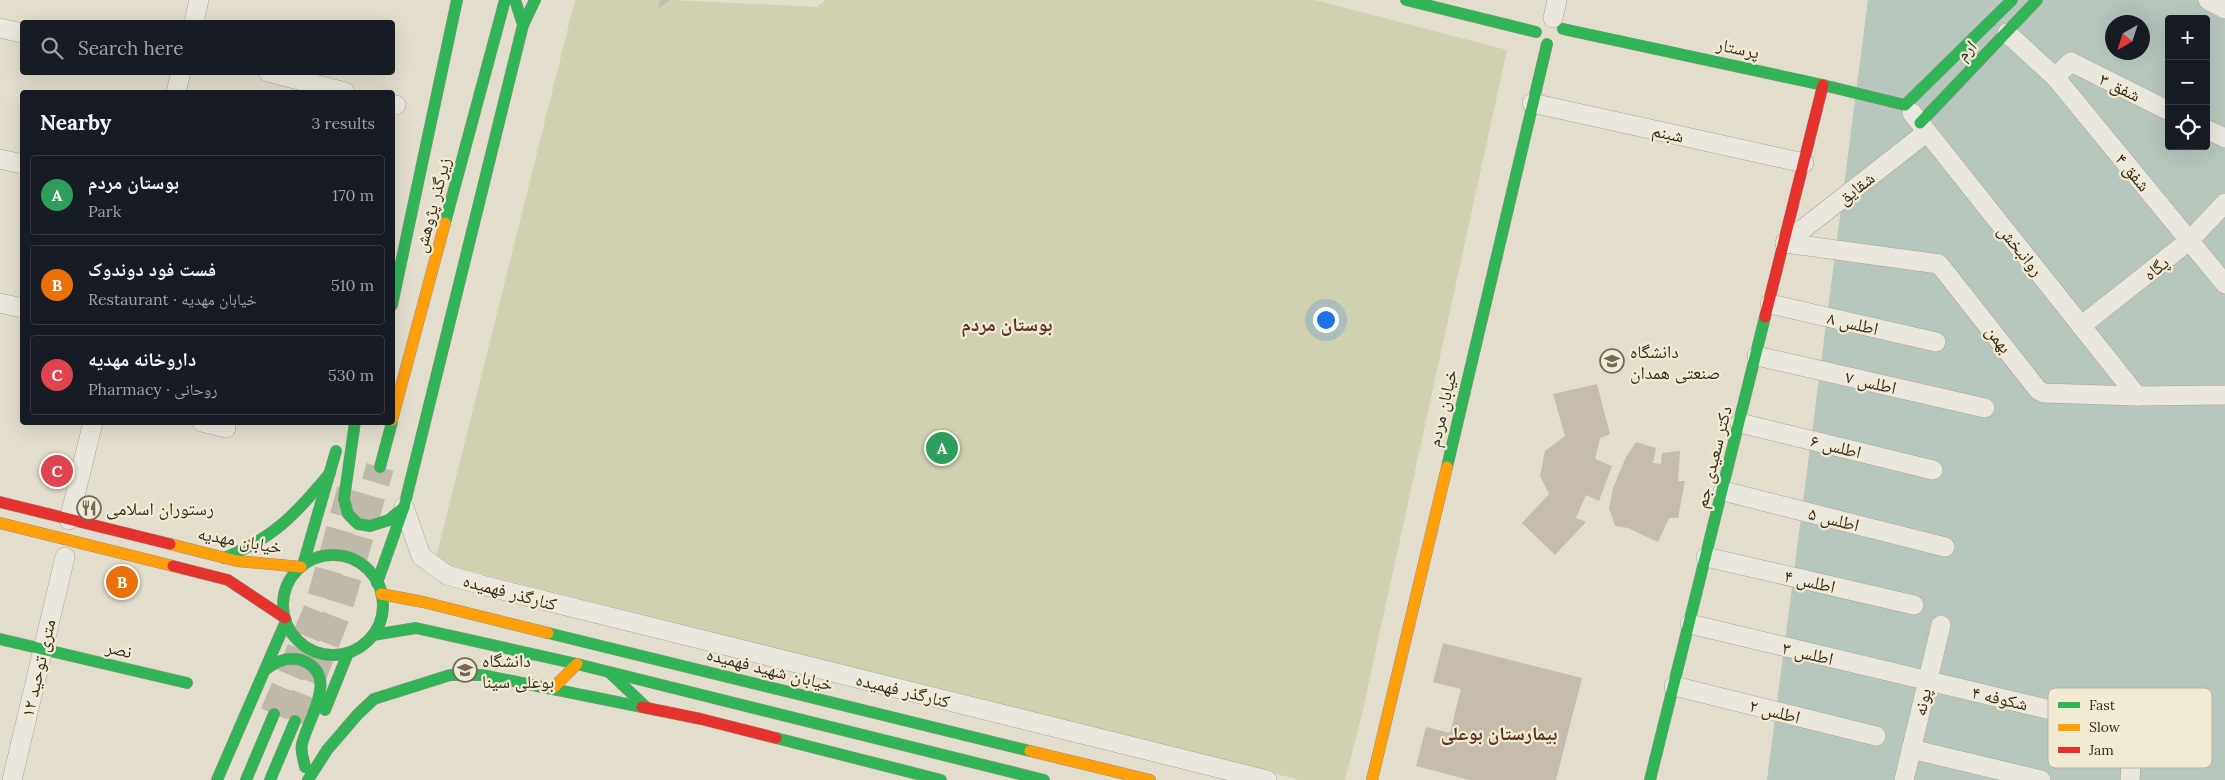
<!DOCTYPE html>
<meta charset="utf-8">
<style>
:root{--surface:#171b24;--page:#20242c;--text:#f1f3f6;--muted:#9ea1a6;--line:#363941;--accent:#2563eb}
body{margin:0;font-family:Lora,"Noto Naskh Arabic",serif;background:var(--page);color:var(--text)}
.controls{position:absolute;right:15px;top:15px;display:grid;overflow:hidden;border-radius:5px;box-shadow:0 5px 20px #0002}
.controls button{width:45px;height:45px;display:grid;place-items:center;padding:0;border:0;border-bottom:1px solid var(--line);background:var(--surface);color:var(--text);font:25px sans-serif}
.compass{position:absolute;left:2105px;top:15px;width:45px;height:45px;border-radius:50%;background:var(--surface);box-shadow:0 5px 20px #0002;rotate:219deg}
.you{position:absolute;left:1325px;top:319px;width:18px;height:18px;margin:-12px;border:4px solid #fff;border-radius:50%;background:#1a73e8;box-shadow:0 0 0 8px #1a73e833}
.badge{display:grid;place-items:center;width:32px;height:32px;border-radius:50%;background:var(--accent);color:#fff;font-size:16px;font-weight:700}
.pin{position:absolute;translate:-50% -50%;border:2px solid #fff;box-shadow:0 1px 5px #0006}
.list{margin:0;padding:0;list-style:none}
h2{display:flex;justify-content:space-between;align-items:center;height:65px;margin:0;padding:0 20px;font-size:21px}
h2 small{font-size:16px;font-weight:400;color:var(--muted)}
.list li{display:grid;grid-template-columns:32px 1fr auto;gap:15px;align-items:center;box-sizing:border-box;height:80px;margin:0 10px 10px;padding:0 10px;border:1px solid var(--line);border-radius:5px}
.list b{display:block;font-size:19px;white-space:nowrap}
.list p{margin:0;font-size:16px;white-space:nowrap;color:var(--muted)}
.list em{font-size:16px;font-style:normal;color:var(--muted)}
.icon{flex:none;width:28px;height:28px;fill:none;stroke:currentColor;stroke-width:2;stroke-linecap:round;stroke-linejoin:round}
.map{position:relative;flex:none;width:2225px;height:780px;overflow:hidden}
.search{position:absolute;background:var(--surface);box-shadow:0 5px 20px #0002;left:20px;top:20px;width:375px;height:55px;display:flex;align-items:center;gap:12px;box-sizing:border-box;padding:0 18px;border-radius:5px;color:var(--muted);font-size:19px}
.panel{position:absolute;background:var(--surface);box-shadow:0 5px 20px #0002;left:20px;top:90px;width:375px;height:335px;border-radius:5px}
.map>svg:first-child{display:block}
.green{fill:#cfd1b1}
.water{fill:#b8c7be;fill-rule:evenodd}
.building{fill:#c5bcae}
.lines{fill:none;stroke-linecap:round;stroke-linejoin:round}
.highway-tunnel{stroke:#bfb9aa;stroke-width:28;stroke-dasharray:28 14;stroke-linecap:butt}
.street-casing{stroke:#a7a296;stroke-width:20}
.fast-casing{stroke:#979186;stroke-width:12}
.slow-casing{stroke:#979186;stroke-width:12}
.jam-casing{stroke:#979186;stroke-width:12}
.street{stroke:#eae7de;stroke-width:19}
.fast{stroke:#30b455;stroke-width:11}
.slow{stroke:#ff9f0a;stroke-width:11}
.jam{stroke:#e5322d;stroke-width:11}
.labels{text-anchor:middle;dominant-baseline:central;stroke-width:4.5;stroke-linejoin:round;paint-order:stroke}
.street-label{font-size:18px;fill:#352b1f;stroke:#f2ebd4}
.poi-label{font-size:18px;fill:#352b1f;stroke:#f2ebd4;text-anchor:start}
.neighbourhood-label{font-size:19px;font-weight:bold;fill:#5d3223;stroke:#f2ebd4}
.key{fill:#f2ebd4;stroke:#b9b19e;stroke-width:1}
.key-label{font-size:14px;fill:#352b1f}
</style>
<div class="map">
<svg width="2225" height="780" viewBox="0 0 2225 780">
<rect width="100%" height="100%" fill="#e2ddcd"/>
<!-- green -->
<polygon class="green" points="575,0 671,0 817,7 826,0 1315,0 1507,50 1361,718 1345,780 1300,780 435,562"/>
<!-- water -->
<path class="water" d="M1868 0H2225V780H1767ZM2169 19H2206V146H2169ZM2112 22H2142V52H2112Z"/>
<!-- building -->
<g class="building">
<polygon points="660,0 670,0 658,9"/>
<polygon points="1597,384 1610,434 1600,438 1595,459 1612,466 1599,501 1586,495 1576,518 1586,522 1555,555 1522,523 1549,494 1540,476 1545,451 1565,436 1553,394"/>
<polygon points="1636,442 1656,448 1653,463 1661,464 1662,453 1680,451 1678,481 1685,481 1678,518 1669,518 1658,542 1628,528 1615,526 1609,508 1613,488 1626,457"/>
<polygon points="1443,643 1582,678 1556,780 1469,780 1416,766 1426,727 1450,733 1461,689 1433,682"/>
</g>
<g class="lines">
<!-- highway-tunnel -->
<g class="highway-tunnel">
<polyline points="274,714 319,606 351,490"/>
<polyline points="295,721 337,613 380,467"/>
</g>
<!-- street casing -->
<g class="street-casing">
<g id="street">
<polyline points="2208,0 2225,9"/>
<polyline points="1553,18 1557,0"/>
<polyline points="194,22 199,0"/>
<polyline points="0,28 22,33"/>
<polyline points="2007,33 2055,77"/>
<polyline points="268,72 345,92"/>
<polyline points="176,92 181,72"/>
<polyline points="1532,103 1804,163"/>
<polyline points="392,105 396,105"/>
<polyline points="2169,111 2071,62 2055,77 2225,284"/>
<polyline points="1912,113 2137,396"/>
<polyline points="2206,129 2225,138"/>
<polyline points="0,159 22,164"/>
<polyline points="1785,243 1939,264 2038,390 2044,393 2137,396 2225,395"/>
<polyline points="1785,243 1927,132"/>
<polyline points="0,303 22,308"/>
<polyline points="1770,304 1936,342"/>
<polyline points="2081,326 2190,240 2225,203"/>
<polyline points="1757,356 1985,408"/>
<polyline points="202,422 226,428"/>
<polyline points="1740,423 1933,470"/>
<polyline points="1723,491 1945,547"/>
<polyline points="404,507 421,556 447,575 482,585 1267,780"/>
<polyline points="69,520 93,422"/>
<polyline points="1706,557 1914,605"/>
<polyline points="1690,624 2101,722"/>
<polyline points="1674,686 1876,736"/>
<polyline points="1911,749 2041,780"/>
<polyline points="12,780 65,557"/>
<polyline points="1904,780 1941,625"/>
<polyline points="2130,780 2133,738"/>
</g>
</g>
<!-- fast casing -->
<g class="fast-casing">
<g id="fast">
<polyline points="1406,0 1536,32"/>
<polyline points="523,25 535,0"/>
<polyline points="1563,29 1823,85 1905,105 2012,0"/>
<polyline points="1920,123 2037,0"/>
<polyline points="445,223 505,0"/>
<polyline points="392,305 457,0"/>
<polyline points="355,422 344,499 348,514 358,524 370,526 389,520 404,507"/>
<polyline points="380,467 392,422"/>
<polyline points="1447,467 1547,44"/>
<circle cx="333" cy="605" r="50"/>
<path d="M224 558C274 538 296 514 330 473"/>
<polyline points="303,565 336,451"/>
<polyline points="377,583 404,507 523,25 515,0"/>
<polyline points="548,633 1030,751"/>
<polyline points="373,635 416,628 577,664 1044,780"/>
<polyline points="0,639 187,683"/>
<path d="M265 670C275 662 287 656 301 660 341 674 308 718 302 744 300 752 304 760 305 767"/>
<polyline points="610,673 646,707"/>
<polyline points="325,710 348,653"/>
<polyline points="776,738 941,780"/>
<polyline points="217,780 286,621"/>
<polyline points="246,780 274,714"/>
<polyline points="270,780 295,721"/>
<polyline points="308,780 327,750 358,714 374,699 450,675 482,675 642,707"/>
<polyline points="1650,780 1765,317"/>
</g>
</g>
<!-- slow casing -->
<g class="slow-casing">
<g id="slow">
<polyline points="392,420 445,223"/>
<polyline points="0,523 173,566"/>
<polyline points="170,544 237,561 301,567"/>
<polyline points="381,594 423,602 548,633"/>
<polyline points="553,688 577,664"/>
<polyline points="1030,751 1150,780"/>
<polyline points="1372,780 1447,467"/>
</g>
</g>
<!-- jam casing -->
<g class="jam-casing">
<g id="jam">
<polyline points="1765,317 1823,85"/>
<polyline points="0,502 170,544"/>
<polyline points="173,566 228,580 285,618"/>
<polyline points="642,707 701,719 776,738"/>
</g>
</g>
<!-- street -->
<use href="#street" class="street"/>
<!-- fast -->
<use href="#fast" class="fast"/>
<!-- slow -->
<use href="#slow" class="slow"/>
<!-- jam -->
<use href="#jam" class="jam"/>
</g>
<!-- icons -->
<defs>
<g id="university-ring" transform="scale(1.25)"><circle r="9.5" fill="#f2ebd4" stroke="#72695c" stroke-width="1.5"/><path d="M0-5L7-2L0 1L-7-2ZM-4 1L0 2.5L4 1V4Q0 6-4 4Z" fill="#72695c"/></g>
<g id="restaurant-ring" transform="scale(1.25)"><circle r="9.5" fill="#f2ebd4" stroke="#72695c" stroke-width="1.5"/><path d="M-5-6h1v4h1v-4h1v4h1v-4h1v5L-1.5 .5V6h-2V.5L-5-1ZM5-6V6H3V1.5H1.5Q1.5-4 5-6Z" fill="#72695c"/></g>
</defs>
<g fill-rule="evenodd">
<use href="#university-ring" x="1612" y="361"/>
<use href="#restaurant-ring" x="89" y="508"/>
<use href="#university-ring" x="465" y="670"/>
</g>
<g class="labels">
<!-- street labels -->
<g class="street-label">
<text transform="translate(1738 48) rotate(12)">پرستار</text>
<text transform="translate(1966 50) rotate(-46)">ارم</text>
<text transform="translate(2120 87) rotate(26)">شفق ۳</text>
<text transform="translate(1668 133) rotate(12)">شبنم</text>
<text transform="translate(2133 172) rotate(50)">شفق ۴</text>
<text transform="translate(1856 188) rotate(-38)">شقایق</text>
<text transform="translate(432 205) rotate(-75)">زیرگذر پژوهش</text>
<text transform="translate(2021 250) rotate(51)">روانبخش</text>
<text transform="translate(2156 268) rotate(-38)">پگاه</text>
<text transform="translate(1853 323) rotate(13)">اطلس ۸</text>
<text transform="translate(1999 339) rotate(52)">بهمن</text>
<text transform="translate(1871 382) rotate(13)">اطلس ۷</text>
<text transform="translate(1442 408) rotate(-77)">خیابان مردم</text>
<text transform="translate(1836 446) rotate(14)">اطلس ۶</text>
<text transform="translate(1713 457) rotate(-76)">دکتر سعیدی جم</text>
<text transform="translate(1834 519) rotate(14)">اطلس ۵</text>
<text transform="translate(240 540) rotate(10)">خیابان مهدیه</text>
<text transform="translate(1810 581) rotate(13)">اطلس ۴</text>
<text transform="translate(510 592) rotate(15)">کنارگذر فهمیده</text>
<text transform="translate(119 649) rotate(13)">نصر</text>
<text transform="translate(1808 653) rotate(13)">اطلس ۳</text>
<text transform="translate(38 668) rotate(-77)">۱۲ متری توحید</text>
<text transform="translate(770 669) rotate(14)">خیابان شهید فهمیده</text>
<text transform="translate(903 690) rotate(14)">کنارگذر فهمیده</text>
<text transform="translate(2000 698) rotate(13)">شکوفه ۴</text>
<text transform="translate(1922 702) rotate(-77)">پونه</text>
<text transform="translate(1775 711) rotate(14)">اطلس ۲</text>
</g>
<!-- poi labels -->
<g class="poi-label">
<text x="1630" y="351">دانشگاه<tspan x="1630" dy="21">صنعتی همدان</tspan></text>
<text x="106" y="508">رستوران اسلامی</text>
<text x="482" y="660">دانشگاه<tspan x="482" dy="21">بوعلی سینا</tspan></text>
</g>
<!-- neighbourhood labels -->
<g class="neighbourhood-label">
<text x="1007" y="324">بوستان مردم</text>
<text x="1499" y="733">بیمارستان بوعلی</text>
</g>
</g>
<!-- legend -->
<rect x="2048" y="688" width="164" height="80" rx="8" class="key"/>
<rect x="2058" y="702" width="22" height="6" fill="#30b455"/>
<rect x="2058" y="724" width="22" height="7" fill="#ff9f0a"/>
<rect x="2058" y="747" width="22" height="6" fill="#e5322d"/>
<g class="key-label">
<text x="2089" y="710">Fast</text>
<text x="2089" y="732">Slow</text>
<text x="2089" y="755">Jam</text>
</g>
</svg>
<div class="controls">
<button>+</button>
<button>−</button>
<button><svg class="icon" aria-label="locate" viewBox="0 0 24 24"><circle cx="12" cy="12" r="6"/><path d="M12 2v4M12 18v4M2 12h4M18 12h4"/></svg></button>
</div>
<svg class="compass" viewBox="-18 -18 36 36"><path d="M0-13l5 13h-10z" fill="#e53935"/><path d="M0 13l5-13h-10z" fill="#9ea1a6"/></svg>
<div class="you"></div>
<div class="pin badge" style="left:942px;top:448px;background:#2e9e5b">A</div>
<div class="pin badge" style="left:122px;top:582px;background:#e8710a">B</div>
<div class="pin badge" style="left:57px;top:471px;background:#e0444e">C</div>
<div class="search"><svg class="icon" aria-label="search" viewBox="0 0 24 24"><circle cx="10" cy="10" r="6"/><path d="M15 15l6 6"/></svg>Search here</div>
<section class="panel">
<h2>Nearby<small>3 results</small></h2>
<ul class="list">
<li><span class="badge" style="background:#2e9e5b">A</span><div><b>بوستان مردم</b><p>Park</p></div><em>170 m</em></li>
<li><span class="badge" style="background:#e8710a">B</span><div><b>فست فود دوندوک</b><p>Restaurant · خیابان مهدیه</p></div><em>510 m</em></li>
<li><span class="badge" style="background:#e0444e">C</span><div><b>داروخانه مهدیه</b><p>Pharmacy · روحانی</p></div><em>530 m</em></li>
</ul>
</section>
</div>
